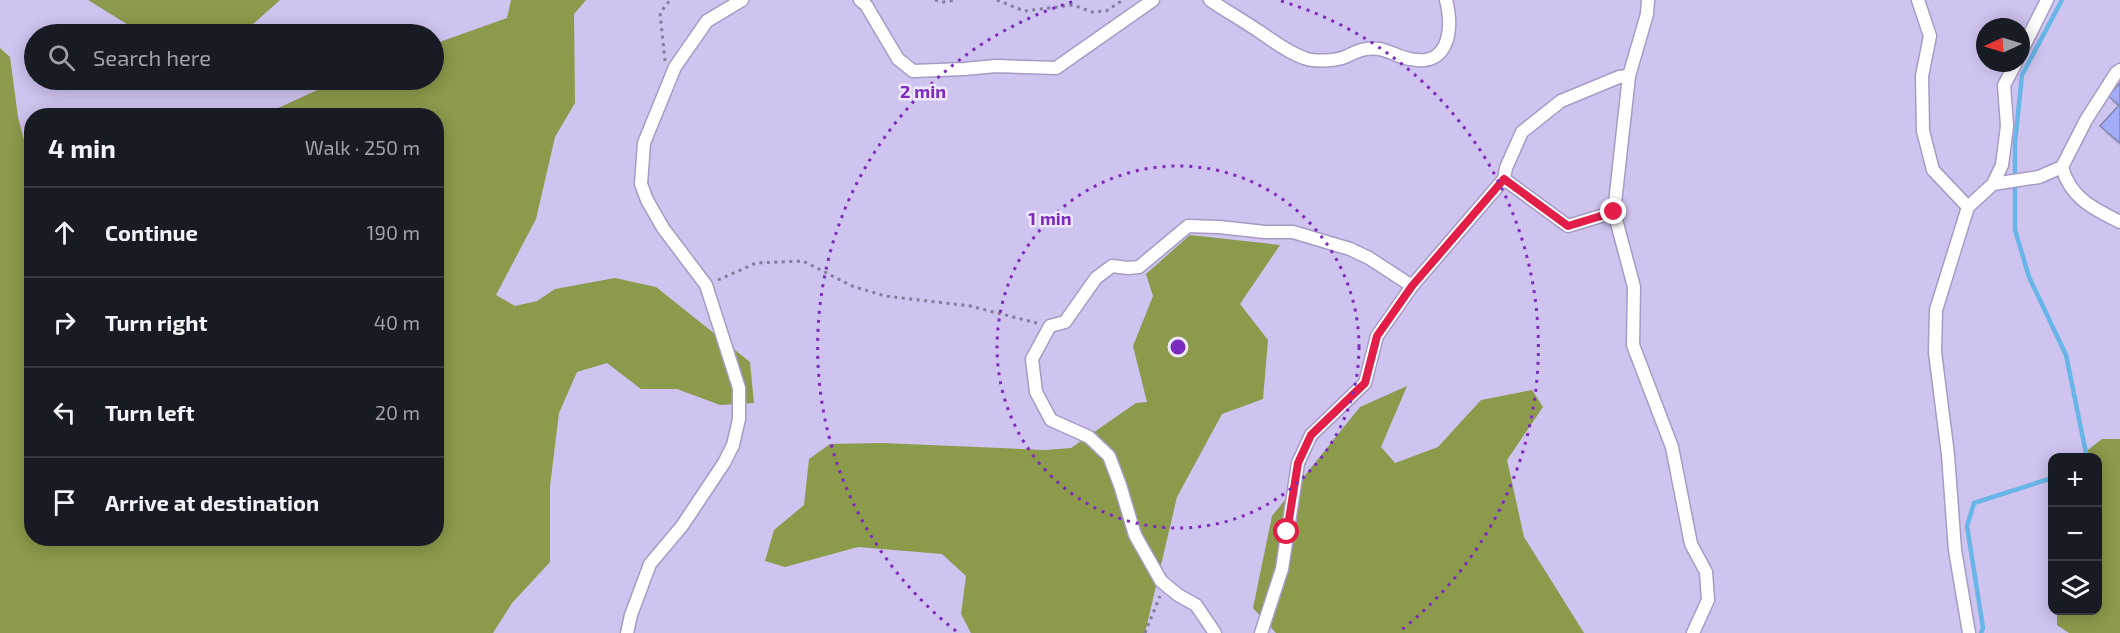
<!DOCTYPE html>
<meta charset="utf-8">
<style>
:root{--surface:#171b24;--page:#20242c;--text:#f1f3f6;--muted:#9ea1a6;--line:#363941}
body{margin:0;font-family:"Exo 2",sans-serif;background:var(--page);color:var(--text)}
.controls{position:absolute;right:18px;bottom:18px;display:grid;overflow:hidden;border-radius:12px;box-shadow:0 3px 15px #0003}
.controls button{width:54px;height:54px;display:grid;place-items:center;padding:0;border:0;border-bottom:2px solid var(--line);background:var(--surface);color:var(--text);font:30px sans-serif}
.compass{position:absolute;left:1976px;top:18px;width:54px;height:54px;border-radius:50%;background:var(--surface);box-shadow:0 3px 15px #0003;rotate:266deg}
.stop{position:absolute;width:18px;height:18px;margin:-14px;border:4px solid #e11d48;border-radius:50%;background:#fff}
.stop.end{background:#e11d48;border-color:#fff;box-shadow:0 2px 6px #0008}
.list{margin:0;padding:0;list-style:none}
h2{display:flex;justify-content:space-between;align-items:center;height:78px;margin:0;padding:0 24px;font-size:26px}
h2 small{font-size:20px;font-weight:400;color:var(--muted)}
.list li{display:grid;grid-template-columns:39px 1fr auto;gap:18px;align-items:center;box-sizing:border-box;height:90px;padding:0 24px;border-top:2px solid var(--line)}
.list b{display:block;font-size:22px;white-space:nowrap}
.list em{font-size:20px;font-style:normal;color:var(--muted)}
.icon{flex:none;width:33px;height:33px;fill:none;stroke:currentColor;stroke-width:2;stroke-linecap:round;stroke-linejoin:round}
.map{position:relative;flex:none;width:2120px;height:633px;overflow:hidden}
.search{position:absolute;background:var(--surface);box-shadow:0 3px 15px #0003;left:24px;top:24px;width:420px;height:66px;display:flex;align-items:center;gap:15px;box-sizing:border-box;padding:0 21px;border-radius:33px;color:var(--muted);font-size:22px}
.panel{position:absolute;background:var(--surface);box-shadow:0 3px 15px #0003;left:24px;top:108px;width:420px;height:438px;border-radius:24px}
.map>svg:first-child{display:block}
.forest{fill:#8b9a4b}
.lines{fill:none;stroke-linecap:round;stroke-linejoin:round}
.stream{stroke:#67b6e7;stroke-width:4.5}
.building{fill:#a3acf6;stroke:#8288b2;stroke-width:1.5;filter:url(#shadow)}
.minor-casing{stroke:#a79bc5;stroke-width:15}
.path{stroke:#857c9c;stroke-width:3;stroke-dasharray:3 4.5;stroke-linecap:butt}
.minor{stroke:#fff;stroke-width:12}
.route{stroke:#e11d48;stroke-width:8}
.ring{fill:none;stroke:#7b2cbf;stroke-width:3;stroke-dasharray:3 6}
.centre{fill:#7b2cbf;stroke:#eee7fe;stroke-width:3}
.ring-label{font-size:18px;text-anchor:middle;font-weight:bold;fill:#7b2cbf;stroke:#eee7fe;stroke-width:5;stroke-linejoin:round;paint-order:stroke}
</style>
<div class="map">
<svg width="2120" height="633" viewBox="0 0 2120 633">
<defs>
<filter id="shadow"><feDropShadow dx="5.5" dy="5.5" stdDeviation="0" flood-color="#0004"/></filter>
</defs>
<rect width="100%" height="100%" fill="#cfc3ef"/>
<!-- forest -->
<g class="forest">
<polygon points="88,0 280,0 242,34 143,34"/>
<polygon points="511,0 586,0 574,14 575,103 555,137 536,219 496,295 515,306 537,301 555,289 615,278 656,287 750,362 754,403 720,405 677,389 641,389 607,363 577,372 559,413 550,486 550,562 512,603 493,633 0,633 0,48 10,57 18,117 31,167 32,538 436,538 436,116 263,115 339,80 434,80 434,44 507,18"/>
<polygon points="1190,235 1280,245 1240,304 1268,340 1263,399 1222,414 1177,497 1145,633 971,633 961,614 966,576 942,554 858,547 785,567 765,561 774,530 804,505 809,459 830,444 882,443 1045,450 1071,448 1136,403 1147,402 1133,346 1153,296 1146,274"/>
<polygon points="1407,386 1381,447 1395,463 1438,447 1481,400 1532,390 1543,407 1507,460 1524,537 1584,633 1276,633 1253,608 1272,516 1360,407"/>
<polygon points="2102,439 2120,439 2120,633 2069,633 2057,625 2057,611 2098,610 2098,458 2079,457"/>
</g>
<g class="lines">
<!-- stream -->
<g class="stream">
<polyline points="2062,0 2022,75 2015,143 2015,230 2029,277 2066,355 2087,458"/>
<polyline points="1981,633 1983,628 1967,526 1974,503 2052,478"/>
</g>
</g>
<!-- building -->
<polygon class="building" points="2120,83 2120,143 2100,126 2119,105 2108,96"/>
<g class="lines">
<!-- minor casing -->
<g class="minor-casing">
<g id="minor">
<polyline points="860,0 866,5 898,59 913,71 964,69 996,66 1056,68 1153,0"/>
<path d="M1210 0C1226 11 1244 21 1260 32 1275 42 1287 52 1304 58 1314 62 1335 61 1345 57 1352 54 1358 50 1366 49 1385 46 1393 56 1410 59 1450 68 1453 28 1446 0"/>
<polyline points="1648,0 1647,14 1629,76 1614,212 1634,287 1633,345 1672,447 1691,544 1706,572 1708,600 1693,633"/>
<polyline points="1918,0 1930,36 1922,76 1923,131 1933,170 1968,207"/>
<polyline points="2021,52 2047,0"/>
<path d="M2062 167C2070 198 2094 209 2120 222"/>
<polyline points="1504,179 1568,226 1614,212"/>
<polyline points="1993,184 2002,165 2007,126 2004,85 2016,63"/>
<polyline points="627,633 631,615 650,564 682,526 724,463 733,445 739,419 739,388 706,285 663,228 647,200 641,184 644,143 675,67 707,21 742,0"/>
<polyline points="1215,633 1196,605 1178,595 1161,581 1135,535 1120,485 1109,456 1089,437 1051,420 1036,392 1032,359 1050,326 1065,322 1096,278 1112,266 1128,268 1139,267 1188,226 1219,227 1265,232 1293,232 1350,249 1369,258 1412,286"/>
<polyline points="1261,633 1282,569 1298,463 1311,435 1365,383 1377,336 1412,286 1504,179 1506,168 1522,132 1561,101 1619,77 1629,76"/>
<polyline points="1969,633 1955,550 1948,455 1935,352 1936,310 1968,207 1993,184 2039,177 2062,167 2086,120 2116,73 2120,70"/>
</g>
</g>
<!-- path -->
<g class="path">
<polyline points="935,0 943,2 957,0"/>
<polyline points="997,0 1024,11 1073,5 1092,12 1106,11 1123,0"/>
<polyline points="665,61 660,13 670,0"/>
<polyline points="718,280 756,263 803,261 852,286 885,296 970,306 1037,323"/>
<polyline points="1145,633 1160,596"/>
</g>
<!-- minor -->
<use href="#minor" class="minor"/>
</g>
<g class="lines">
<!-- route -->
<polyline class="route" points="1287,532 1298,463 1311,435 1365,383 1377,336 1412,286 1504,179 1568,226 1614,212"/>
</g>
<!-- distance rings -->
<g class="ring">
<circle cx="1178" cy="347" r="181"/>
<path d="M956 631A361 361 0 0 1 1075 1M1281 1A361 361 0 0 1 1400 631"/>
</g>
<circle cx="1178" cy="347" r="9" class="centre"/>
<g class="ring-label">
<text x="923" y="98">2 min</text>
<text x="1050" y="225">1 min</text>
</g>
</svg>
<div class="controls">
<button>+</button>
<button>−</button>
<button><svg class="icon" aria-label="layers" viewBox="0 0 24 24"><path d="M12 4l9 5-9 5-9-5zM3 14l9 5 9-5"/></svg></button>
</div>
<svg class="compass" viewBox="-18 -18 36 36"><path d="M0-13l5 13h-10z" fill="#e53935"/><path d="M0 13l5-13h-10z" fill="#9ea1a6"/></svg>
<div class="stop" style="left:1287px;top:532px"></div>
<div class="stop end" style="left:1614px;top:212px"></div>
<div class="search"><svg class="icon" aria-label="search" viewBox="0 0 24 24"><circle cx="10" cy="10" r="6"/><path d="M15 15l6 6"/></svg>Search here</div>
<section class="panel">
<h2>4 min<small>Walk · 250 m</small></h2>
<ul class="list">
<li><svg class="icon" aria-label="ahead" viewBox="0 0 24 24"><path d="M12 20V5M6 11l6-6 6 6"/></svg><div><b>Continue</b></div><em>190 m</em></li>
<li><svg class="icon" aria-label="right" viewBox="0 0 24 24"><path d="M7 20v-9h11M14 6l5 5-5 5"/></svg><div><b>Turn right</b></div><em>40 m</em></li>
<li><svg class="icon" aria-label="left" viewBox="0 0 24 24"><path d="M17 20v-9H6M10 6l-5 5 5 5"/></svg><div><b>Turn left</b></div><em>20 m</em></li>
<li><svg class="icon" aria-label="arrive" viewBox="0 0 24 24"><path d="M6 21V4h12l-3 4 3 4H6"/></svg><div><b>Arrive at destination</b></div></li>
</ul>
</section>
</div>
